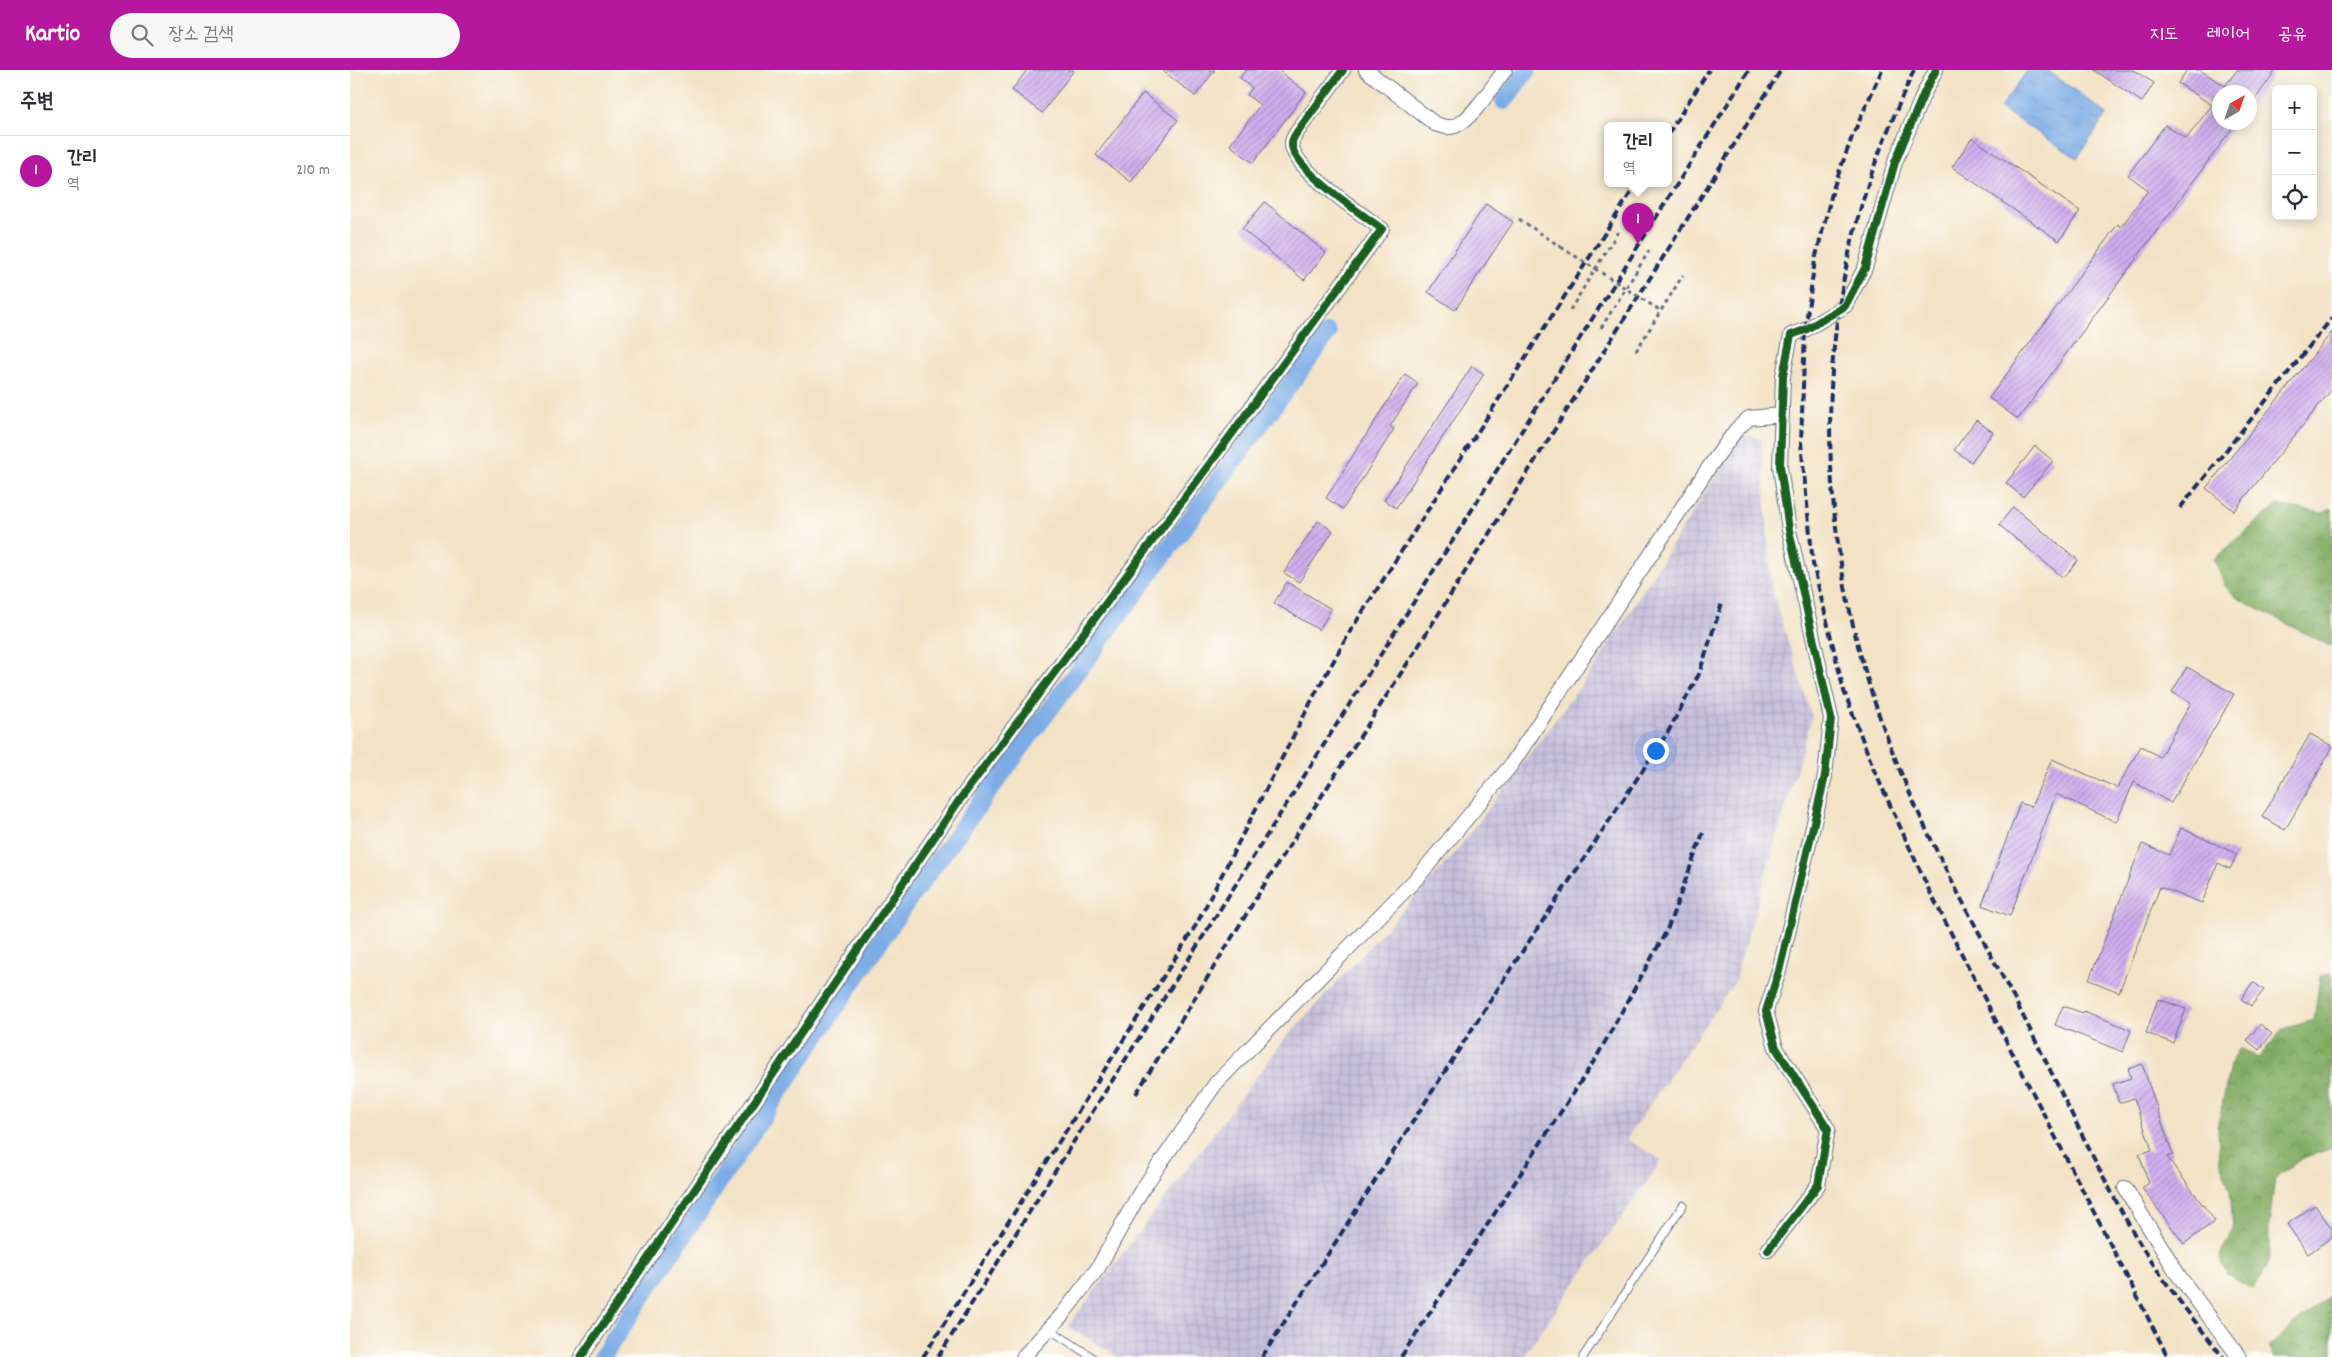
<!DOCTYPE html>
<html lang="ko">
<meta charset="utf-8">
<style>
:root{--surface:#fff;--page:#f7f7f7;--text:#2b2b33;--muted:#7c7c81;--line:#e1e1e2;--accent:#b5179e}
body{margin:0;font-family:Dekko,"Poor Story",sans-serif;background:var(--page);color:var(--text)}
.controls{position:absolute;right:15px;top:15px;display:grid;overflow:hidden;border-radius:8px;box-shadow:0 2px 12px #0003}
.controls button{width:45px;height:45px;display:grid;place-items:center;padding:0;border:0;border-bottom:1px solid var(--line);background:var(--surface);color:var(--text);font:25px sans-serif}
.compass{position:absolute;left:1862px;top:15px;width:45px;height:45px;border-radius:50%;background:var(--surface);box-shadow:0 2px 12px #0003;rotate:40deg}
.you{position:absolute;left:1305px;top:680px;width:18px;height:18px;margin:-12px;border:4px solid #fff;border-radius:50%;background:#1a73e8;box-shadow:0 0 0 8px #1a73e833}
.badge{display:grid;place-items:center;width:32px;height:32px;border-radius:50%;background:var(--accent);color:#fff;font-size:16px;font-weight:700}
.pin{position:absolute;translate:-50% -41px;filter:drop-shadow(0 1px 2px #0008)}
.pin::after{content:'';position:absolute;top:26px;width:18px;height:15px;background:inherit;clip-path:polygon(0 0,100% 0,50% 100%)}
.popup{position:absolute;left:1254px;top:52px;width:68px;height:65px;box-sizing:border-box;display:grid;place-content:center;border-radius:8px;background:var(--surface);filter:drop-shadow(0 1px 4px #0005);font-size:16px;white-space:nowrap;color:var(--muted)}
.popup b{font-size:19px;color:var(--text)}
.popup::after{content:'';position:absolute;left:50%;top:100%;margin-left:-10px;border:10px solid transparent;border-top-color:var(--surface)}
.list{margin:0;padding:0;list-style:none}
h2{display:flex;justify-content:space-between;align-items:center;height:65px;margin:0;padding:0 20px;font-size:21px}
h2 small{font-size:16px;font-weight:400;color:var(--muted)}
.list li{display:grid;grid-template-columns:32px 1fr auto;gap:15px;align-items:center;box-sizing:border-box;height:70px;padding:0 20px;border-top:1px solid var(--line)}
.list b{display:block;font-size:19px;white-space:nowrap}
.list p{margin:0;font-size:16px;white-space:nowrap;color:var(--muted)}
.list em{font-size:16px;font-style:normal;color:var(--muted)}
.icon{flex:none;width:28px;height:28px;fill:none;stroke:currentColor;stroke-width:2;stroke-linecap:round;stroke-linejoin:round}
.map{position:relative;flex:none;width:1982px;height:1287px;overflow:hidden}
header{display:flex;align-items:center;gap:30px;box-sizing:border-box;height:70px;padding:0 25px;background:var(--accent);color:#fff}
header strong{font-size:24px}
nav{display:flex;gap:28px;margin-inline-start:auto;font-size:18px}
.search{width:350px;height:45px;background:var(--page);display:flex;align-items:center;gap:12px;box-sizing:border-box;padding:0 18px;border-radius:28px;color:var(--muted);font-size:19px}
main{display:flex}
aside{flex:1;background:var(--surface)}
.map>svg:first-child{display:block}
.industrial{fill:url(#industrial-grid)}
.forest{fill:url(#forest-crowns);stroke:#4e6d60}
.water{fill:url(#water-ripples);stroke:#4c6da2}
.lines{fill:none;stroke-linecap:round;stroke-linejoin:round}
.canal{stroke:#7cabe6;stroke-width:18}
.building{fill:url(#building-hatch)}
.service-casing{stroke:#666e82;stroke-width:9}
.minor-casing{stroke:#666e82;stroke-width:16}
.path{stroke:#666e82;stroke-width:3;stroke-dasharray:4 4;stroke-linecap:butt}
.service{stroke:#fff;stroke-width:7}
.minor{stroke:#fff;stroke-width:14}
.rail{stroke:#1b2f5e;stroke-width:4;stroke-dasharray:8 4;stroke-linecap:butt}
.path-bridge{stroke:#666e82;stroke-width:3;stroke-dasharray:4 4;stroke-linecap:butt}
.cycleway-casing{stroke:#fdfcf7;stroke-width:11}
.cycleway{stroke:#1b5e20;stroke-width:8}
</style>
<header>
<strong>Kartio</strong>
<div class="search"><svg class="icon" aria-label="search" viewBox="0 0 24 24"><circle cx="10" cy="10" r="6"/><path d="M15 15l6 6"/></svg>장소 검색</div>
<nav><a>지도</a><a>레이어</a><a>공유</a></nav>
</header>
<main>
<aside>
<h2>주변<small></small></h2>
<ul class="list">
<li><span class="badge">1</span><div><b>간리</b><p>역</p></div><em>210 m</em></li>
</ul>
</aside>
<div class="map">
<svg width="1982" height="1287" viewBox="0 0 1982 1287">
<defs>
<pattern id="industrial-grid" width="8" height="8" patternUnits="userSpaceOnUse" patternTransform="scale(1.25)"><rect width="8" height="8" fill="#c6c0da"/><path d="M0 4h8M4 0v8" fill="none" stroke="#aaa5be"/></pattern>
<pattern id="forest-crowns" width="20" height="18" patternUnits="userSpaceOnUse" patternTransform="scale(1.25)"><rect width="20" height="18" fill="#81ab62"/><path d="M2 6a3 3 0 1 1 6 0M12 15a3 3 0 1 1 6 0" fill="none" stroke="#698c54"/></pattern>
<pattern id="water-ripples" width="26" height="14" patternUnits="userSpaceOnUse" patternTransform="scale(1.25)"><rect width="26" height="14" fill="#7cabe6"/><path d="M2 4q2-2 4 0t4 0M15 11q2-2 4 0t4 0" fill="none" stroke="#658cbe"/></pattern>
<pattern id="building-hatch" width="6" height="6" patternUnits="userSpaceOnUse" patternTransform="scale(1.25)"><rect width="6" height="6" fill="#cfafec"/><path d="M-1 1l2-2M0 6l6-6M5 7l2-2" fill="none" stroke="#a78fc2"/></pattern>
</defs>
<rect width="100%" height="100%" fill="#fdfcf7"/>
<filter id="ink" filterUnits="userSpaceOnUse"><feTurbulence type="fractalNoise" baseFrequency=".02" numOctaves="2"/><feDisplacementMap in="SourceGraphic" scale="10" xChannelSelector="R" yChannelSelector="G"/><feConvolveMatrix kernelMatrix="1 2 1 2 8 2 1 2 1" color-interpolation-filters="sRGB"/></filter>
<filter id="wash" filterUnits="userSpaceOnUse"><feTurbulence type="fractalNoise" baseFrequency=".0096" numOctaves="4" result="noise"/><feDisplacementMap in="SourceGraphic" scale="20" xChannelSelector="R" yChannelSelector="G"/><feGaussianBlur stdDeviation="1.12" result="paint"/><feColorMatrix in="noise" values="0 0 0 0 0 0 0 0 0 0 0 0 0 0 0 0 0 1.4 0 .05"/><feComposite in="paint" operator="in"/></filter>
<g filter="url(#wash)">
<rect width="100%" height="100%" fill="#f2e2c6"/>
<!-- industrial -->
<polygon class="industrial" points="1391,366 1411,368 1422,521 1462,646 1384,913 1276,1069 1312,1090 1173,1287 769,1287 718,1256 935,969 1106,782 1244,598"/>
<!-- forest -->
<g class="forest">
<polygon points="1927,435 1973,443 1982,438 1982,577 1887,528 1875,516 1864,489"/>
<polygon points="1982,904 1982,1078 1951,1089 1925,1108 1919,1156 1919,1194 1903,1219 1877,1205 1870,1185 1883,1159 1880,1120 1869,1090 1868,1057 1880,995 1890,977 1908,988 1933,959 1964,950 1970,906"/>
<polygon points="1982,1225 1982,1287 1924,1287 1919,1277 1946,1252"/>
</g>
<!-- water -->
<polygon class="water" points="1678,0 1697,0 1757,44 1727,88 1650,38"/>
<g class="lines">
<!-- canal -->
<g class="canal">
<polyline points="1154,31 1177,0"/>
<polyline points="252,1287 551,840 978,263"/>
</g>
</g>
<g id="blocks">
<!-- building -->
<g class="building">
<polygon points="677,0 724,0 692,43 662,20"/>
<polygon points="812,0 865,0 845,26"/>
<polygon points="896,0 928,0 956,22 903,93 880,75 910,35 897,25 902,18 890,8"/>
<polygon points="1744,0 1783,0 1804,13 1792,32"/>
<polygon points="1837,0 1850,0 1875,16 1887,0 1926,0 1900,36 1900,22 1870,22 1870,52 1887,52 1668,349 1639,328 1768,154 1771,157 1798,120 1778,105 1815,55 1836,69 1862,35 1828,13"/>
<polygon points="793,23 828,50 781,112 746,85"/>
<polygon points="1622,68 1730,141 1709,171 1602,97"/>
<polygon points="915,132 976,183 954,210 892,159"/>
<polygon points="1136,134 1163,152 1105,240 1078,222"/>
<polygon points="1982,262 1982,319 1884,441 1856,418"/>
<polygon points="1122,296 1134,304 1046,438 1034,430"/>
<polygon points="1055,304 1068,313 1040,356 1044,359 993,439 976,428"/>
<polygon points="1626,350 1643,362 1621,392 1604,380"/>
<polygon points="1685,376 1703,391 1673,427 1656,413"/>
<polygon points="1663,437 1728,490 1714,508 1649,455"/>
<polygon points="968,451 983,461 949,512 934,503"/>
<polygon points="937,512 981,539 969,560 924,533"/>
<polygon points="1837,597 1884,624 1821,733 1784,712 1766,752 1706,724 1660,846 1632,835 1670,733 1681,737 1702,689 1767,718 1791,676 1810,687 1841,633 1822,622"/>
<polygon points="1960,664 1982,676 1982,678 1935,760 1912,747"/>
<polygon points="1831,758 1887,784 1880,799 1868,793 1852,833 1810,817 1769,922 1739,910 1792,774 1819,785"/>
<polygon points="1903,912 1914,920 1901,936 1891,929"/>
<polygon points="1808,929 1836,939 1823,973 1796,963"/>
<polygon points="1713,936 1733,943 1734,941 1781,960 1773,982 1705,955"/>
<polygon points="1910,954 1922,964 1909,980 1897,970"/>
<polygon points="1792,994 1823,1085 1817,1087 1865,1151 1834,1174 1792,1118 1799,1113 1789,1084 1802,1080 1784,1028 1769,1033 1763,1014 1781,1008 1778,999"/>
<polygon points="1965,1135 1982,1159 1982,1167 1958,1184 1937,1154"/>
</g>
</g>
</g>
<g filter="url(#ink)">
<use href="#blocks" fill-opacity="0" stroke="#666e82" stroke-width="1"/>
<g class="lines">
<!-- service casing -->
<g class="service-casing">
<g id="service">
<polyline points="699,1259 742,1287"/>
<polyline points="1233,1287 1333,1135"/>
</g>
</g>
<!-- minor casing -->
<g class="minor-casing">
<g id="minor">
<path d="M1016 0 1085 54C1092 56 1097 59 1105 56 1121 51 1144 14 1155 0"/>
<polyline points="1775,1118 1829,1206 1889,1287"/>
<polyline points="1418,1180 1468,1115 1478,1059 1426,978 1416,941 1429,901 1475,706 1481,648 1439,460 1430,396 1433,306 1441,265 1455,260 1495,236 1515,198 1545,92 1574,23 1586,0"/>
<path d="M231 1287 608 732 870 380 1032 159C1013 145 939 96 942 73 942 69 945 65 947 62L993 0"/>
<polyline points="673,1287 712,1245 748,1198 791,1121 866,1013 1068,807 1161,695 1357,400 1386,360 1399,348 1432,345"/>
</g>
</g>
<!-- path -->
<g class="path">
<polyline points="1169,149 1211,177"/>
<polyline points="1220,240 1268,162"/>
<polyline points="1251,258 1299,181"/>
<polyline points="1286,281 1333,205"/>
</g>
<!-- service -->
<use href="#service" class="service"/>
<!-- minor -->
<use href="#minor" class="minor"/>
<!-- rail -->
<g class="rail">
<polyline points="1532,0 1502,67 1483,119 1465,190 1455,260 1451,373 1463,494 1494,621 1524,700 1579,820 1818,1287"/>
<path d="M1564 0C1546 41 1528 81 1515 124 1460 299 1472 495 1537 667 1572 763 1625 853 1672 944 1709 1016 1743 1091 1783 1162 1808 1205 1842 1248 1873 1287"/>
<polyline points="1318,64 1359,0"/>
<polyline points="1830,438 1982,248"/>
<polyline points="786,1024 916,812 1057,594 1431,0"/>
<polyline points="573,1287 846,855 965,624 1001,560 1287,113"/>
<polyline points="588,1287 1399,0"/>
<polyline points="912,1287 1158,903 1318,662 1349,604 1372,533"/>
<polyline points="1051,1287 1246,988 1317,860 1353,763"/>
</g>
<!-- path-bridge -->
<polyline class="path-bridge" points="1211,177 1311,241"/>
<!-- cycleway casing -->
<g class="cycleway-casing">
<g id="cycleway">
<polyline points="1418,1180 1468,1115 1478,1059 1426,978 1416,941 1429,901 1475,706 1481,648 1439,460 1430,396 1433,306 1441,265 1455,260 1495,236 1515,198 1545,92 1574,23 1586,0"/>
<path d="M231 1287 608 732 870 380 1032 159C1013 145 939 96 942 73 942 69 945 65 947 62L993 0"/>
</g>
</g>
<!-- cycleway -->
<use href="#cycleway" class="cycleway"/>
</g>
</g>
</svg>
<div class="controls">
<button>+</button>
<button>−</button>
<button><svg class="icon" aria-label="locate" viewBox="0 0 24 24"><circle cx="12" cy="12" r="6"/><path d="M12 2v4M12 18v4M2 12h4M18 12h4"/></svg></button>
</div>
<svg class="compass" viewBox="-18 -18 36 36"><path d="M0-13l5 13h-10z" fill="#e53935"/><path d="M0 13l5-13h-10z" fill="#7c7c81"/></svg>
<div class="you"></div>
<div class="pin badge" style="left:1288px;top:174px">1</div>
<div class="popup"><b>간리</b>역</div>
</div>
</main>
